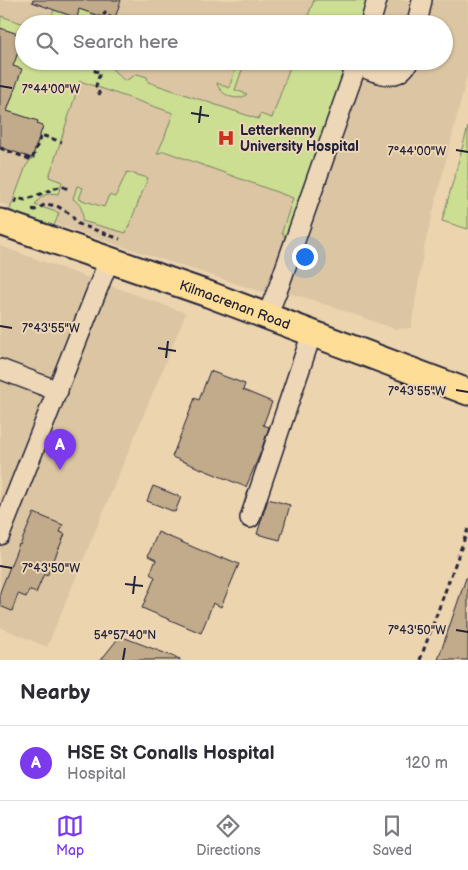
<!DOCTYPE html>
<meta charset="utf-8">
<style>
:root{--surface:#fff;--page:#f7f7f7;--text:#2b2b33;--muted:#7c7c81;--line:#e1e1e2;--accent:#7c3aed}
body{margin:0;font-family:"Balsamiq Sans",sans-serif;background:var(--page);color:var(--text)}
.you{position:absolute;left:304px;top:256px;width:18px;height:18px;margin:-12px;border:4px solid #fff;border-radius:50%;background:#1a73e8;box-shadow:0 0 0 8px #1a73e833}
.badge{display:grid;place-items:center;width:32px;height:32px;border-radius:50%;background:var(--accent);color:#fff;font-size:16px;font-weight:700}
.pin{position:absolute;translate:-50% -41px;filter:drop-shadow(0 1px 2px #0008)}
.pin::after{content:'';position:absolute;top:26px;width:18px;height:15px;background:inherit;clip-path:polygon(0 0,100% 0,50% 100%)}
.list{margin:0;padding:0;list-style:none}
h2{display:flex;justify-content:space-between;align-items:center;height:65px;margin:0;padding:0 20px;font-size:21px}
h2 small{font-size:16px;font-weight:400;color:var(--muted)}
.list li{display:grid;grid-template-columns:32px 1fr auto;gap:15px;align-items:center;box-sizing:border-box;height:75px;padding:0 20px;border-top:1px solid var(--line)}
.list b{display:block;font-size:19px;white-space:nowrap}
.list p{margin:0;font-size:16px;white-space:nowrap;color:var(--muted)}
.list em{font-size:16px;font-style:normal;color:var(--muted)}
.icon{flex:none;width:28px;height:28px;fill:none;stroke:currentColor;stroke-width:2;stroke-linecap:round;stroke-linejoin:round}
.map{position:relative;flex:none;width:468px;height:660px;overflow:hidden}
.search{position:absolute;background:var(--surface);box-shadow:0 1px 4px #0004;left:15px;right:15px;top:15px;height:55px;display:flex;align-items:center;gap:12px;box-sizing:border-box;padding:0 18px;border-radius:28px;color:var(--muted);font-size:19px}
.sheet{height:140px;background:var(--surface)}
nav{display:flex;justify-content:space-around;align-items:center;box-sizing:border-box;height:70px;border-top:1px solid var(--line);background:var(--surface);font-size:14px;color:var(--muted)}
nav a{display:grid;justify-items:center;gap:2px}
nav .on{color:var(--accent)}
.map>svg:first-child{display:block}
.built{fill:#dbc5a2;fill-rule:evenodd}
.green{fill:#ccde92;stroke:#778066}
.building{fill:#c2ab8a;stroke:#22223b}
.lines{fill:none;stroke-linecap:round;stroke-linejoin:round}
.minor-casing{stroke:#22223b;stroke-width:22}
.major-casing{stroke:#22223b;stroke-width:29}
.path{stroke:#22223b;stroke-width:3;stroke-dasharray:5 4;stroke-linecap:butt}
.minor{stroke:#edd7b6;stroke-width:19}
.major{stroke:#fede96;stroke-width:25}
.ticks{fill:none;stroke:#22223b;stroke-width:2}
.labels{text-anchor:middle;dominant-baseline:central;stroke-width:4;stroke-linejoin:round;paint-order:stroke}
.poi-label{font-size:14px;font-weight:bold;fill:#22223b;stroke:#edd7b6;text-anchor:start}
.street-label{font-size:14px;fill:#22223b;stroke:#edd7b6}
.ticks-label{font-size:12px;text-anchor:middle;fill:#22223b;stroke:#edd7b6;stroke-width:4;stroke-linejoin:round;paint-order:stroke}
</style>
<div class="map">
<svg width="468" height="660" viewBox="0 0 468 660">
<rect width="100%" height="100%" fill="#ecd4af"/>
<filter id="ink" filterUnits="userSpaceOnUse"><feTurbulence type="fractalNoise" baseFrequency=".02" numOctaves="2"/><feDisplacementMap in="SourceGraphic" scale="10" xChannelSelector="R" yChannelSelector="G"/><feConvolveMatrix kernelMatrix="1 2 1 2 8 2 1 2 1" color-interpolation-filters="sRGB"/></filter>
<g filter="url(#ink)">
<!-- built -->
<g class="built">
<path d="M0 0H468V72L424 248 411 328 395 329 310 299 288 293 259 291 78 232 0 203ZM24 24H444V61H24Z"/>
<polygon points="0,246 186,313 47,647 0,627"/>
</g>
<!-- green -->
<g class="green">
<polygon points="314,0 369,0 361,24 305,24"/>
<polygon points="79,9 110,20 108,24 49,24 54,10 77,18"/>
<path d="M1 16 24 24V61H107L112 69 125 81 137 74 147 77 148 82 258 119 260 114 272 118 292 61H348L286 239 282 232 293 198 164 151 157 154 164 139 173 113 80 81 49 177 62 182 58 194C47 192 40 196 35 205L59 213 49 239 5 223 26 166 32 158 43 126 37 124V121L7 111 21 70 13 66 24 36 0 28Z"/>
<path d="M238 61H245L235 90 247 94C238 103 220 95 217 83L229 88Z"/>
<polygon points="468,127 468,229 442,221"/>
<path d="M127 172 148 178 126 233 82 221C84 212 81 204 73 199L77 186 83 188 79 199 104 207 109 195 115 197Z"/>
</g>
<!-- building -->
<g class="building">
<polygon points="33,0 121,0 114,21 79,9 77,18 32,2"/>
<polygon points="0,28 24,36 13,66 22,69 7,111 38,121 37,124 43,126 32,158 0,147"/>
<polygon points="210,371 245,384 243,390 272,402 263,425 269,427 260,454 246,487 172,457 195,398 199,400"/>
<polygon points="153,486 181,497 175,512 147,501"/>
<polygon points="268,499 290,505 280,540 257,534"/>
<polygon points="34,513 63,525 60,532 65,534 47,576 44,574 36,593 29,590 26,597 18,594 12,611 0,606 0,592 19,544 20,545"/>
<polygon points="158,532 221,559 222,557 239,564 221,607 213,603 201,633 142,608 155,577 150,574 156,560 148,556"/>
<polygon points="466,578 468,578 468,660 438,660"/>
<polygon points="120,636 180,659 180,660 101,660"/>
</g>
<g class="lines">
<!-- minor casing -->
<g class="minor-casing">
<g id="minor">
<polyline points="370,24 377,0"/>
<polyline points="417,24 422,0"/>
<path d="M357 65C376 72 396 85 409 61"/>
<polyline points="267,316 279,286 358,61"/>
<polyline points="0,369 58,391"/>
<polyline points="250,518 312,333"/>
<polyline points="0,535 109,260"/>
</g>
</g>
<!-- major casing -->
<g class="major-casing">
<g id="major">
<path id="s1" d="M0 222 208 294 468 392"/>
</g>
</g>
<!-- path -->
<g class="path">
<polyline points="101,24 105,12 117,24"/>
<polyline points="99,61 95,71 100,72 96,86 100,95"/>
<polyline points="0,148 32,160 41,135 62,142"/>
<polyline points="15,203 17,198 25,200 61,186 68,189"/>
<polyline points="32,209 35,210 46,204 57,206 72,215 76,223 120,239"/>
<polyline points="420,660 468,529"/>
</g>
<!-- minor -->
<use href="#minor" class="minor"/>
<!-- major -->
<use href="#major" class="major"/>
</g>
</g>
<!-- ticks -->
<path class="ticks" d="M0 86 12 88M191 113 209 116M199 123 201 106M456 150 468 152M0 326 12 328M158 348 176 351M166 358 168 341M456 390 468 392M0 566 12 568M125 584 143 586M133 594 135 576M456 630 468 632M123 660 125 648"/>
<!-- icons -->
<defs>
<g id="hospital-bare" transform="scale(1.35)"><path d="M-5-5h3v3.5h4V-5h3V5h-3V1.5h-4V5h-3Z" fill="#c8321e" stroke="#edd7b6" stroke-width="2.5" paint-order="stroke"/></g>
</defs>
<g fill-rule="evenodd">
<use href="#hospital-bare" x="226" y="138"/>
</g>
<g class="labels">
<!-- poi labels -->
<g class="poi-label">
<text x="240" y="130">Letterkenny<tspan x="240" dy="16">University Hospital</tspan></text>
</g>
<!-- street labels -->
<g class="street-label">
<text stroke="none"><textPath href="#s1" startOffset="249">Kilmacrenan Road</textPath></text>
</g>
</g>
<g class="ticks-label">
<text x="51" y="93">7°44'00"W</text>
<text x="417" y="155">7°44'00"W</text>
<text x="51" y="332">7°43'55"W</text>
<text x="417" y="395">7°43'55"W</text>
<text x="51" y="572">7°43'50"W</text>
<text x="417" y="634">7°43'50"W</text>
<text x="125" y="639">54°57'40"N</text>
</g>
</svg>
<div class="you"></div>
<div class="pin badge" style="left:60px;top:470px">A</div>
<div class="search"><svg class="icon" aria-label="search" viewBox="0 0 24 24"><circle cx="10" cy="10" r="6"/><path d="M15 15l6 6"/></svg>Search here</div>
</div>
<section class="sheet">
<h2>Nearby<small></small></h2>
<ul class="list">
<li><span class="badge">A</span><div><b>HSE St Conalls Hospital</b><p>Hospital</p></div><em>120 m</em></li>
</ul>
</section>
<nav>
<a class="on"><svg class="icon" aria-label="map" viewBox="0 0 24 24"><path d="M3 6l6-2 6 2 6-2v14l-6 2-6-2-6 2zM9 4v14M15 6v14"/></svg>Map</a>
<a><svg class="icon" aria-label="directions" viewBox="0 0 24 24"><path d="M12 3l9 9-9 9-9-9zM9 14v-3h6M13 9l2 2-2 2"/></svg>Directions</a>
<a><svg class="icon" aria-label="saved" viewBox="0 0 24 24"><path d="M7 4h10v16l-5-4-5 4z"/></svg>Saved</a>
</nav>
